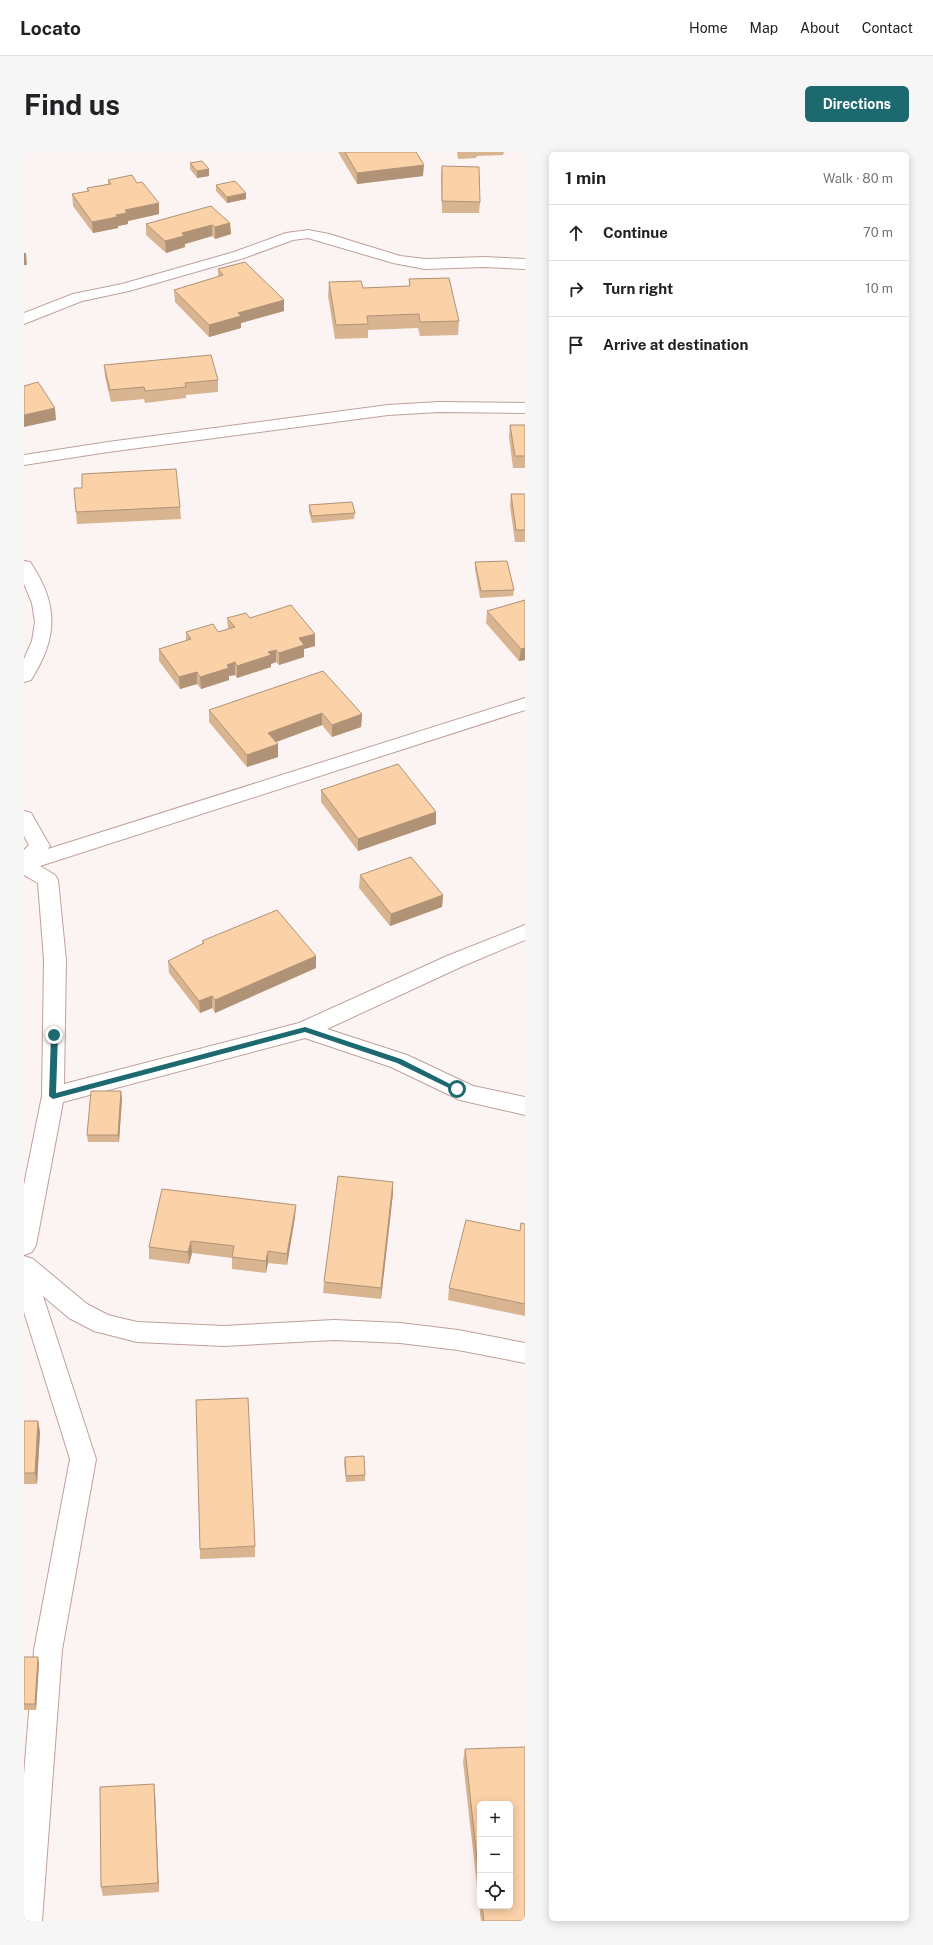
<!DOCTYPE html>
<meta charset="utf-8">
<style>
:root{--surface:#fff;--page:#f6f6f6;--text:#202124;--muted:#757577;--line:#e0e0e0;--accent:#1c6970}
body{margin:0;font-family:"Public Sans",sans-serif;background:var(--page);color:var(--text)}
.controls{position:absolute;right:12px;bottom:12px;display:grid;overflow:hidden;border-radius:6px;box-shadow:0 2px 10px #0003}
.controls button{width:36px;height:36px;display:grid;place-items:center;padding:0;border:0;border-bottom:1px solid var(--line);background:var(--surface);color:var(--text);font:20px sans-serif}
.stop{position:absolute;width:12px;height:12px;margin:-9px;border:3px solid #1c6970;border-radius:50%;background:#fff}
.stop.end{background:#1c6970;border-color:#fff;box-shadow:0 1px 4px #0008}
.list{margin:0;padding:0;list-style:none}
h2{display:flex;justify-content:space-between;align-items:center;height:52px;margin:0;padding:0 16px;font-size:17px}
h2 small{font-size:13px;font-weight:400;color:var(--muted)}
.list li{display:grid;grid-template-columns:26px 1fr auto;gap:12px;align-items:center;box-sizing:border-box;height:56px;padding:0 16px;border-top:1px solid var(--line)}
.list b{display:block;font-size:15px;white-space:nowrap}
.list em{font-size:13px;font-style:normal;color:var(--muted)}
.icon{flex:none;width:22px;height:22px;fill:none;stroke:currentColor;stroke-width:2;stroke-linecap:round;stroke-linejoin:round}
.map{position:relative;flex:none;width:501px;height:1769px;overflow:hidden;border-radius:6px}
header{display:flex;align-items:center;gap:24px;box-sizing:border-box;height:56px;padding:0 20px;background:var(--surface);border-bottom:1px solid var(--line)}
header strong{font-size:19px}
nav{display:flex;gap:22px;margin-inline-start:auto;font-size:14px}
.intro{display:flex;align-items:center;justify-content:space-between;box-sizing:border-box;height:96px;padding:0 24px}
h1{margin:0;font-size:28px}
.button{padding:10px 18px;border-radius:6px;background:var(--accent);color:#fff;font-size:14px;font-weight:700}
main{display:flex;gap:24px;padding:0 24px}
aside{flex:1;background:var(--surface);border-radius:6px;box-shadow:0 2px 10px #0003}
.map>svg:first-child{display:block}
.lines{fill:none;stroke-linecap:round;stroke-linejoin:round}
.minor-casing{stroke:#bfa19a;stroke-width:2}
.minor{fill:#fff;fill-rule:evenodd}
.wall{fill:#d8b490;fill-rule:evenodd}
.shaded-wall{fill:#b09276}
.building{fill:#fbd1a8;stroke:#b09276}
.route{fill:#1c6970}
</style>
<header>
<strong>Locato</strong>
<nav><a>Home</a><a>Map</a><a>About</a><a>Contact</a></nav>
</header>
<div class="intro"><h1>Find us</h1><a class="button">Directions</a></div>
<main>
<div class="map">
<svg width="501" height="1769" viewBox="0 0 501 1769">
<rect width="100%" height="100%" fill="#fbf4f3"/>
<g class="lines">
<!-- minor casing -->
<g class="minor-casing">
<g id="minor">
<polygon points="284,78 305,82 376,104 401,107 460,105 501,107 501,117 460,115 401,117 369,111 284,86 269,88 220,106 105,139 58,149 0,172 0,161 49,142 98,132 210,100 262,81"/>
<polygon points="415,250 501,251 501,261 415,260 364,263 84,300 0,313 0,303 84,290 364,253"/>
<path d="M0 409 6 410C35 452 34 486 7 528L0 530V507L8 489 11 470 8 451 0 432Z"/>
<polygon points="501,546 501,558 16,714 31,723 34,728 42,808 40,932 275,871 423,804 501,773 501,788 439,814 303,877 383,903 449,934 501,945 501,963 436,948 367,915 281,886 39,950 12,1093 8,1100 0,1103 0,1033 18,944 20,808 14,731 0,723 0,698 5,693 0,684 0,659 7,661 26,694 24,697"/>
<polygon points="0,1104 9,1107 63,1152 84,1163 113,1170 200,1174 310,1168 376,1171 434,1178 501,1191 501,1211 434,1198 376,1191 310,1188 200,1194 113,1190 70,1179 45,1166 19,1144 72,1307 38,1498 18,1769 0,1769 0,1623 10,1498 46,1307 0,1160"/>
</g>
</g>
<!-- minor -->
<use href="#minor" class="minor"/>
</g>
<!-- wall -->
<g class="wall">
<polygon points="314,0 392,0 399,24 333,32"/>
<polygon points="433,0 480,0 479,3 453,4 452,6 434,7"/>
<polygon points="166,11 185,17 185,24 173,26 166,17"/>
<polygon points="418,14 456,50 455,61 418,61 417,25"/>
<polygon points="84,28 135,62 104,69 104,72 94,74 94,76 69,81 49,54 48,42 63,40 63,36 84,32"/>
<polygon points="192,33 222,47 203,51 192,39"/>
<polygon points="206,71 207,82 191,87 188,84 161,92 161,95 142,101 122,83 122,72"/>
<polygon points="194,117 260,159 217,171 217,176 185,185 151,150 150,138 194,125"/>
<polygon points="385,127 435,169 434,183 396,184 394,176 344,178 344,186 311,187 304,144 305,130 339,136 385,134"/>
<polygon points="80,213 194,228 194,240 162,243 162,246 121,251 120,247 87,250 81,225"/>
<polygon points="486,273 501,273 501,316 489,316 485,285"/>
<polygon points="50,336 156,355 157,367 53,372"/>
<polygon points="487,342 501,342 501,390 491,390 486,354"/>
<polygon points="285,353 331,361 330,367 288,371 285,360"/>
<polygon points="451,410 490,438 489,444 456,446 451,417"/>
<polygon points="501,448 501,508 495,509 462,471 463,459"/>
<polygon points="203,466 226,466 291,494 280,497 280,505 255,513 252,510 247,512 247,515 213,526 211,523 205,524 205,528 177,537 173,532 156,537 135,509 135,497 162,489 162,480 194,480 204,477"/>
<polygon points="185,558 338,562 337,575 308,585 298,573 252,590 254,592 254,605 223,615 185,570"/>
<polygon points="297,638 412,660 412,672 334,699 297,650"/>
<polygon points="336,723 419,743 418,755 366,774 335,736"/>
<polygon points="178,789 292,816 191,861 188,856 176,861 145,821 144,809 179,792"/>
<polygon points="98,946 95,990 64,990 63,983"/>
<polygon points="369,1041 357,1147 299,1141 300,1130"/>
<polygon points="271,1065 263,1113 244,1111 242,1121 208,1117 208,1106 168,1101 165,1112 125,1107 125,1095"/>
<polygon points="501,1072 501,1164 424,1148 425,1136 496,1079"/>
<polygon points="0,1269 14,1269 16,1280 13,1332 0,1332"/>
<polygon points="321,1305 341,1323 341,1329 322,1330 320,1311"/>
<polygon points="231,1394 231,1405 176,1407 176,1397"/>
<polygon points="0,1505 15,1511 12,1558 0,1558"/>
<path d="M441 1597 501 1769H457L439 1610ZM456 1652 486 1754H456Z"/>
<polygon points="131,1642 135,1740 79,1744 77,1735"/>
</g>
<!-- shaded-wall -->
<g class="shaded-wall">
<polygon points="400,13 399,24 333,32 333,21"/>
<polygon points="185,17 185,24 173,26 173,19"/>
<polygon points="222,41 222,47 203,51 203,45"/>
<polygon points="135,51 135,62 104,69 104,72 94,74 94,76 69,81 68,70 92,63 101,58"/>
<polygon points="206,71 207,82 191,87 191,75"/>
<polygon points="188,73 188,84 161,92 161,95 142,101 141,89 158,81"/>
<polygon points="0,101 2,101 3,113 0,113"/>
<polygon points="260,148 260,159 217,171 217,176 185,185 185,173 214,161"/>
<polygon points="31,256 32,268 0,275 0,263"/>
<polygon points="291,482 291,494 280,497 280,505 255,513 255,501 275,486"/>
<polygon points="501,496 501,508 495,509 497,497"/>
<polygon points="252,498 252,510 247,512 247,515 213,526 213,514 244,500"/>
<polygon points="211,510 211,523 205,524 205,528 177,537 176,525 203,513"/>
<polygon points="173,520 173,532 156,537 155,525"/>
<polygon points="298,561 298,573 244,593 244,581"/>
<polygon points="338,562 337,575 308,585 308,573"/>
<polygon points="254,592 254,605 223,615 223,603"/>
<polygon points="412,660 412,672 334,699 334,687"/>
<polygon points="419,743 418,755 366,774 367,762"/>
<polygon points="292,804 292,816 191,861 191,848"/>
<polygon points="188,844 188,856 176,861 175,849"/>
<polygon points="97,939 98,946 95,990 94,983"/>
<polygon points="369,1030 369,1041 357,1147 357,1136"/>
<polygon points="272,1053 271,1065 263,1113 263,1102"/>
<polygon points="167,1089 168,1101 165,1112 164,1100"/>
<polygon points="244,1099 244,1111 242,1121 242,1109"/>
<polygon points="14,1269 16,1280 13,1332 11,1321"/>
<polygon points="14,1505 15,1511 12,1558 11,1552"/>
<polygon points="130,1632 131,1642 135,1740 134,1731"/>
</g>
<!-- building -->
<g class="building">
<polygon points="321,0 392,0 400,13 333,21"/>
<polygon points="178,9 185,17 173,19 166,11"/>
<polygon points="418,14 455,15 456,50 418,49"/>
<polygon points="108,23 113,31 118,30 135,51 101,58 103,61 92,63 93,65 68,70 48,42 65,39 63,36 87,32 84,28"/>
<polygon points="211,29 222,41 203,45 192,33"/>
<polygon points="187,54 206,71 191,75 188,73 158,81 160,84 141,89 122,72"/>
<polygon points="221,110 260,148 214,161 217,164 185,173 150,138 199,123 194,117"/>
<polygon points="425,126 435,169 396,170 395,162 343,164 344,172 312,173 305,130 337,129 339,136 386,134 385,127"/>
<polygon points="187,203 194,228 161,231 162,235 121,239 120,235 86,238 80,213"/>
<polygon points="14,230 31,256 0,263 0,234"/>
<polygon points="486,273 501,273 501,304 491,304"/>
<polygon points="152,317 156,355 52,360 50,336 58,336 58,322"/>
<polygon points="487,342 501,342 501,378 492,378"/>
<polygon points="328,350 331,361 288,364 285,353"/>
<polygon points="483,409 490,438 457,439 451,410"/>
<polygon points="501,448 501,496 497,497 463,459"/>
<polygon points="267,453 291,482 275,486 280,493 255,501 252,498 244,500 247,503 213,514 211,510 203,513 205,516 176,525 173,520 155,525 135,497 167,487 162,480 189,472 194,480 211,475 203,466 222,461 226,466"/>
<polygon points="299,519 338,562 308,573 298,561 244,581 254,592 223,603 185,558"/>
<polygon points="374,612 412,660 334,687 297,638"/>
<polygon points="387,705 419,743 367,762 336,723"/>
<polygon points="253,758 292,804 191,848 188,844 175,849 144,809 180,791 178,789"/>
<polygon points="67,939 97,939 94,983 63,983"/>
<polygon points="314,1024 369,1030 357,1136 300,1130"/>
<polygon points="138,1037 272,1053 263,1102 244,1099 242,1109 208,1105 210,1094 167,1089 164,1100 125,1095"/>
<polygon points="442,1068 496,1079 497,1071 501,1072 501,1152 425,1136"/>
<polygon points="224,1246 231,1394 176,1397 172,1248"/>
<polygon points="0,1269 14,1269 11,1321 0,1321"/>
<polygon points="340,1304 341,1323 322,1324 321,1305"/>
<polygon points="0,1505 14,1505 11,1552 0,1552"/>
<polygon points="501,1595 501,1769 460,1769 458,1754 486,1754 486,1652 456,1652 456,1734 441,1597"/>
<polygon points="130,1632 134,1731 77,1735 76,1635"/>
</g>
<!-- route -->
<polygon class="route" points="281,875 377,907 436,937 435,939 431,939 373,911 281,880 29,947 25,944 27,883 30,881 34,883 32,941"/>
</svg>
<div class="controls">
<button>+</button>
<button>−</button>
<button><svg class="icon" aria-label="locate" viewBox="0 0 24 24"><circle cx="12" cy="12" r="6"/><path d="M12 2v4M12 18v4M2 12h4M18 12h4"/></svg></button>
</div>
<div class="stop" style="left:433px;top:937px"></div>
<div class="stop end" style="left:30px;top:883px"></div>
</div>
<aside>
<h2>1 min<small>Walk · 80 m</small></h2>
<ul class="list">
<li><svg class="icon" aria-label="ahead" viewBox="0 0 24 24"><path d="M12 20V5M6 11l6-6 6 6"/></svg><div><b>Continue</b></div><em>70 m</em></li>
<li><svg class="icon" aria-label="right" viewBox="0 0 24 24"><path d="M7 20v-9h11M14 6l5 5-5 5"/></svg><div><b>Turn right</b></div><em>10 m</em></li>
<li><svg class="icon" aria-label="arrive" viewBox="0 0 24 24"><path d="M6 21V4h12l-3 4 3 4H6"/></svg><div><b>Arrive at destination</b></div></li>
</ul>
</aside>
</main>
